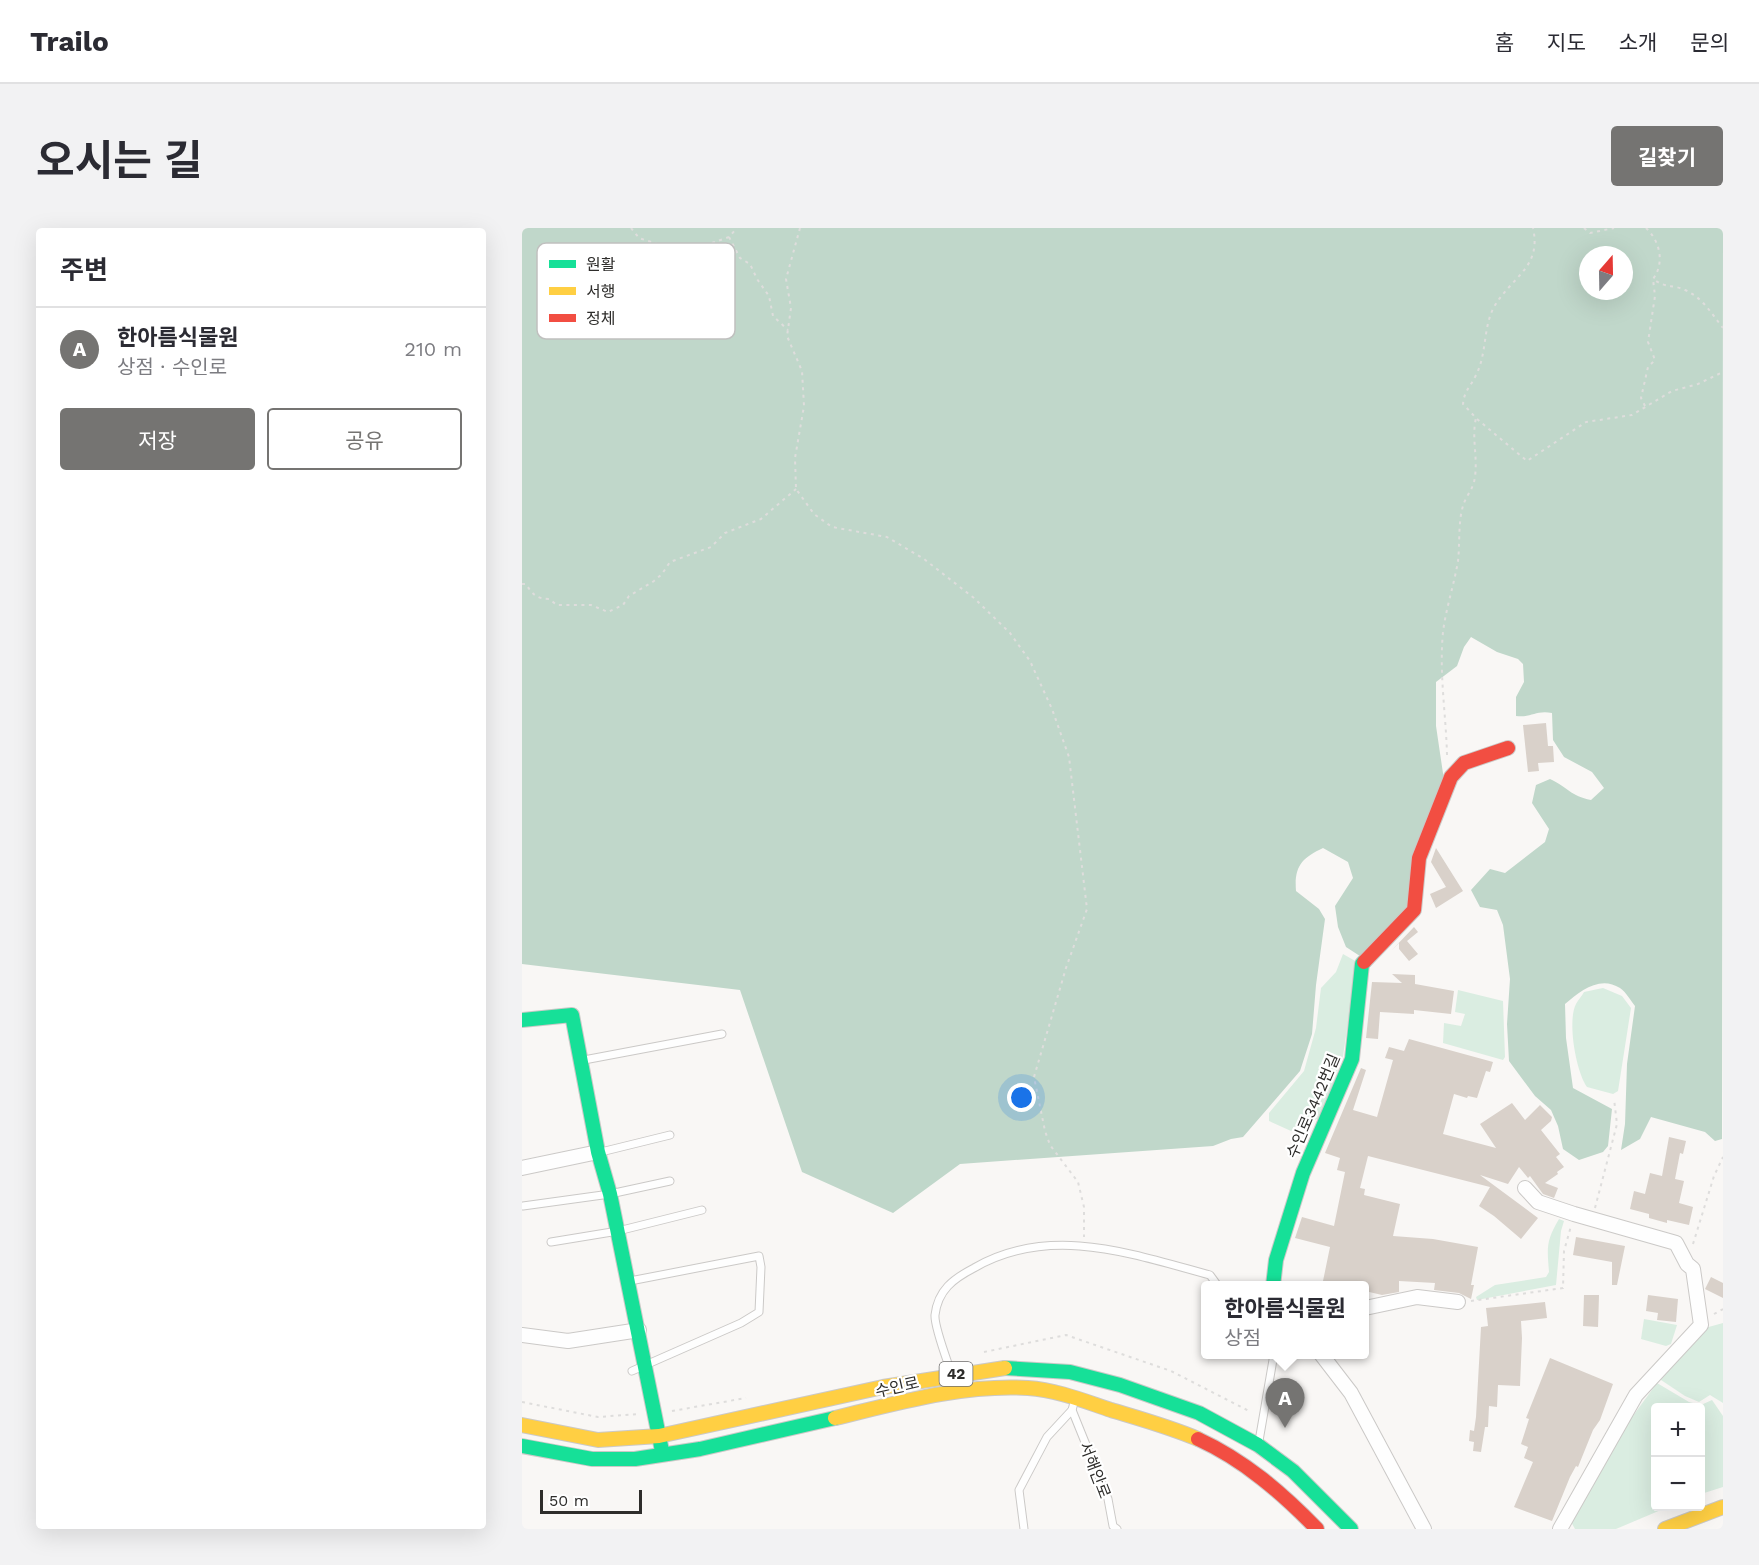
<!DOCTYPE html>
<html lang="ko">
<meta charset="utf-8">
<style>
:root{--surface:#fff;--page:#f2f2f3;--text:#2b2b33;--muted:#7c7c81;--line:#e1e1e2;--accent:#757472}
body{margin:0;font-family:"Work Sans","Noto Sans KR",sans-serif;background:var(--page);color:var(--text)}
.controls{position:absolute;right:18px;bottom:18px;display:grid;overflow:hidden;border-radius:6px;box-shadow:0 6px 24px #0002}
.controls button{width:54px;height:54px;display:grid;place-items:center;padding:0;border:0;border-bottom:2px solid var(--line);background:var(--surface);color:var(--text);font:30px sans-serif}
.compass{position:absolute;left:1057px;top:18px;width:54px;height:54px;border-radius:50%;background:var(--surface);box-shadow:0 6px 24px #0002;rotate:20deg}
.scale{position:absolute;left:18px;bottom:15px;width:102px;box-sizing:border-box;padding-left:6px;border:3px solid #2e2d2b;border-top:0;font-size:16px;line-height:21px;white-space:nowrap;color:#2e2d2b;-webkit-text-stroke:4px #fff;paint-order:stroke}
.you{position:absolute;left:500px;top:870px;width:21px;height:21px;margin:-15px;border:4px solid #fff;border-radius:50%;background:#1a73e8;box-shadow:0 0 0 9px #1a73e833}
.badge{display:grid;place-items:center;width:39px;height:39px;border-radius:50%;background:var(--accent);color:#fff;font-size:20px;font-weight:700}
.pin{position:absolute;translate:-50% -50px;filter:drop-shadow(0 2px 3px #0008)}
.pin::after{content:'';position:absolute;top:32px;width:21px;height:18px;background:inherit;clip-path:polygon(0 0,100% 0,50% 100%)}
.popup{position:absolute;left:679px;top:1053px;width:168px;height:78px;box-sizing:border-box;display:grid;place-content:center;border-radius:6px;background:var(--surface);filter:drop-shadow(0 2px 4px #0005);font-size:20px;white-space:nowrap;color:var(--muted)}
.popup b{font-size:22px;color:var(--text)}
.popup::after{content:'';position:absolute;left:50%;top:100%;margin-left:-12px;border:12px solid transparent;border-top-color:var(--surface)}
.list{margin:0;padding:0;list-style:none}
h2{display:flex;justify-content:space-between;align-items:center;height:78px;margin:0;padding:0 24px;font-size:26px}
h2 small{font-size:20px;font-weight:400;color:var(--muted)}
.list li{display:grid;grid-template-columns:39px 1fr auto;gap:18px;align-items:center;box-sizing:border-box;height:84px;padding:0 24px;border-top:2px solid var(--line)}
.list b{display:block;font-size:22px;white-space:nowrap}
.list p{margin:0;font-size:20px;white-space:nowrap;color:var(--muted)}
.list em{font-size:20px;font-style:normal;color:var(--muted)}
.actions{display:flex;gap:12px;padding:18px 24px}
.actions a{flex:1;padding:14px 0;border:2px solid var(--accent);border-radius:6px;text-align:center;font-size:21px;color:var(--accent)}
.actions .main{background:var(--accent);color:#fff}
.map{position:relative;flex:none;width:1201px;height:1301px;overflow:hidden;border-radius:6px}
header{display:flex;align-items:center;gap:36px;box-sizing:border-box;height:84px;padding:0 30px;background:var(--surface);border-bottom:2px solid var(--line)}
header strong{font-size:28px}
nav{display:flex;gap:33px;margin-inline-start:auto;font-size:21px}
.intro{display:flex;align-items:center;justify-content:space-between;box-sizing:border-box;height:144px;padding:0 36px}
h1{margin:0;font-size:42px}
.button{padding:15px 27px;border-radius:6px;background:var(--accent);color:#fff;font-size:21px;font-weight:700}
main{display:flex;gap:36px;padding:0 36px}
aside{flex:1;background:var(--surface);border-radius:6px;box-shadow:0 6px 24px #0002}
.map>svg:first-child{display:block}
.green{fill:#daede1}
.forest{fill:#c0d7ca;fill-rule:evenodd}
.building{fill:#d9d1ca}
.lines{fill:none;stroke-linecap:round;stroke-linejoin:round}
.lane-casing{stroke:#cbc9c7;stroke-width:9}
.street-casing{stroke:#cbc9c7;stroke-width:16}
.fast-casing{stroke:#cbc9c7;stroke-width:16}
.slow-casing{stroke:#cbc9c7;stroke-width:16}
.jam-casing{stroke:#cbc9c7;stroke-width:16}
.path{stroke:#dedddc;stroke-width:2;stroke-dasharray:3 4.5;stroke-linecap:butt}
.lane{stroke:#fefefe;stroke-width:7}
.street{stroke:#fefefe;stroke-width:14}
.fast{stroke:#16e098;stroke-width:14}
.slow{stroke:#ffcf43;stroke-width:14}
.jam{stroke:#f24e42;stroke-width:14}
.labels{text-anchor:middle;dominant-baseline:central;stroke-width:4.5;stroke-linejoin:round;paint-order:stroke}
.shield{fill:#fff;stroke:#6d6c6b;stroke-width:1.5}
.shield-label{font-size:15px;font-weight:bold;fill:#2e2d2b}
.street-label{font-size:16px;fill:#2e2d2b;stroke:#fff}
.key{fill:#fff;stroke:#c0c0bf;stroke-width:1.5}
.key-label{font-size:16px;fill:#2e2d2b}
</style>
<header>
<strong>Trailo</strong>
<nav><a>홈</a><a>지도</a><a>소개</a><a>문의</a></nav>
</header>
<div class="intro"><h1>오시는 길</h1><a class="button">길찾기</a></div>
<main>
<aside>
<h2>주변<small></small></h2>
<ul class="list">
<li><span class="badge">A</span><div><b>한아름식물원</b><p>상점 · 수인로</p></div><em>210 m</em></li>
</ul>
<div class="actions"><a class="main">저장</a><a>공유</a></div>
</aside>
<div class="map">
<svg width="1201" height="1301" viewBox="0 0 1201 1301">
<rect width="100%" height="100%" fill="#f9f7f5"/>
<!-- green -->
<g class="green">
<polygon points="821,726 835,734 821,828 798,890 775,898 769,903 747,893 747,885 782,843 794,800 799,760 814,744"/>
<path d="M1081 760 1100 768 1109 780 1096 863 1091 866 1065 859C1054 844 1045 793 1054 776 1056 772 1060 768 1062 764Z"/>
<polygon points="936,762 981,773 983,829 981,832 921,815 922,795 939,798 943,786 933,784"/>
<path d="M1037 991 1042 993 1039 1003 1034 1057 955 1072 954 1069 973 1057 1024 1049 1027 1044C1025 1019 1024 1013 1037 991Z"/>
<polygon points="1122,1091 1155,1097 1149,1116 1144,1118 1119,1111"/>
<polygon points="1201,1095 1201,1175 1188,1167 1177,1174 1163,1168 1136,1150 1183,1100"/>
<polygon points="1135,1155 1167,1174 1179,1177 1190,1172 1201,1188 1201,1259 1179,1266 1178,1180 1134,1180 1134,1278 1146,1279 1094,1301 1053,1301 1048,1292 1097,1207"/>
</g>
<!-- forest -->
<path class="forest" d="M0 0H1201L1200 911 1193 913 1183 904 1129 889 1118 911 1099 922 1103 896 1105 836 1113 778C1109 773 1104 764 1098 760 1078 747 1058 763 1043 776L1044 810 1051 860 1090 881 1086 918 1081 924 1057 932 1041 921 1036 898 1029 882 1013 868 987 833 985 796 988 751 981 697 975 682 958 679 949 662 968 641 983 645 1023 614 1027 601 1010 575 1014 557 1028 551C1045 559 1049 568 1069 572L1082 560 1070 544 1042 529 1031 512 1030 485C1013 482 1010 490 994 488V469L1002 454 1001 436 996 431 975 424 949 409 942 419 935 438 914 454V498L922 552 885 680 841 730 824 719 816 699 813 678 831 650 826 634 801 620C780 630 772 638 774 663L797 681 803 691 794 757 790 806 778 843 721 909 709 911 691 918 438 936 371 985 280 944 218 762 0 736ZM1066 27H1102V63H1066Z"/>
<!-- building -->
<g class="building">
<polygon points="1024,495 1026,518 1031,518 1032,534 1016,535 1017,543 1006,544 1001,497"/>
<polygon points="914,620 941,663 914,680 908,666 924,659 909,634"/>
<polygon points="892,699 896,704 885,713 896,726 887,733 877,721 877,715 870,722"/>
<polygon points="870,746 893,747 893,756 932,763 929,786 892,782 892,786 858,784 856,811 844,810 850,754 880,755"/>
<polygon points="887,811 971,834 968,844 964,843 955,870 946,868 945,870 932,866 921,906 974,920 958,896 990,875 1003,892 1018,877 1030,889 1029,893 1019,902 1038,926 1034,929 1042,939 1035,944 1036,946 1023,955 1036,960 1032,970 1021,966 1008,948 1006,950 997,939 986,956 958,947 1016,990 999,1011 972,988 957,978 968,959 846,928 838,960 843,961 842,967 878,976 871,1008 911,1011 956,1019 949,1057 952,1057 949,1071 937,1065 912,1062 913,1055 877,1053 877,1064 860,1067 843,1063 843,1058 820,1058 801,1053 808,1019 773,1010 780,989 812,998 823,944 815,942 818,930 803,925 839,840 844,842 831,882 855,889 871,832 863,830 867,819 882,823"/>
<polygon points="1147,909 1164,913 1161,926 1158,925 1153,951 1162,953 1157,975 1171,979 1167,997 1145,992 1145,995 1127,990 1127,986 1108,981 1112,963 1123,966 1128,945 1140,948"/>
<polygon points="1054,1009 1103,1018 1095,1057 1090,1057 1090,1034 1051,1027"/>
<polygon points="1189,1049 1201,1055 1201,1070 1183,1061"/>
<polygon points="1062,1067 1077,1067 1076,1099 1061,1098"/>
<polygon points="1126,1067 1156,1071 1154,1094 1135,1092 1136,1085 1124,1083"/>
<polygon points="1023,1074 1025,1090 999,1093 1000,1110 998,1158 976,1157 975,1179 967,1178 966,1199 963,1199 959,1224 951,1223 952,1214 947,1213 948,1202 952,1203 954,1189 959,1099 966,1098 964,1080"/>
<polygon points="1028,1130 1091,1156 1078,1192 1071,1202 1056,1239 1054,1238 1048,1249 1030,1293 992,1279 1011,1234 1002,1230 1006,1219 999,1216 1007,1191 1004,1190"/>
</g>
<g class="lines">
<!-- lane casing -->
<g class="lane-casing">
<g id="lane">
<polyline points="62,832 200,806"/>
<polyline points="79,924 148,907"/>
<polyline points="1,978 88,966 148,953"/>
<polyline points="29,1014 96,1003 180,982"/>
<polyline points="108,1053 237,1028 239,1039 237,1084 219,1095 110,1143"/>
<path d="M429 1144C425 1132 412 1098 413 1087 416 1062 431 1051 452 1040 528 996 610 1026 688 1047L696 1058"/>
<polyline points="550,1182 586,1271 591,1298 595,1301"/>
<polyline points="737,1213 752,1126"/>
<polyline points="502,1301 497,1262 525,1209 550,1182 553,1171"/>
</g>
</g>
<!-- street casing -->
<g class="street-casing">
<g id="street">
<polyline points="0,940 76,924"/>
<polyline points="1003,960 1016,974 1052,986 1154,1015 1165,1036 1171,1041 1179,1097 1114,1167 1038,1301"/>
<polyline points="843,1080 895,1069 936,1074"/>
<polyline points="0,1107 46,1113 117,1102"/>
<polyline points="799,1126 829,1165 902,1301"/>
</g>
</g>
<!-- fast casing -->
<g class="fast-casing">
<g id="fast">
<polyline points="0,792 50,787 76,924 88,966 140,1223"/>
<polyline points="751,1058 754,1032 781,945 830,831 840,736 842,734"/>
<polyline points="483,1140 548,1144 598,1157 677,1185 736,1217 771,1243 829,1301"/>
<polyline points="0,1218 70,1231 113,1231 178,1221 313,1190"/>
</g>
</g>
<!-- slow casing -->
<g class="slow-casing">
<g id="slow">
<path d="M313 1190C375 1175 441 1156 506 1160 535 1162 562 1173 589 1182 619 1191 648 1199 676 1211"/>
<polyline points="0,1197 76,1212 137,1208 361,1159 483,1140"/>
<polyline points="1143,1301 1201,1279"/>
</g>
</g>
<!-- jam casing -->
<g class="jam-casing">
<g id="jam">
<polyline points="842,734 892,682 897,630 929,549 942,535 986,520"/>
<path d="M676 1211C722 1232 760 1265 795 1301"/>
</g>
</g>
<!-- path -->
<g class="path">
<polyline points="109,0 117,10 162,25 207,9 215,0"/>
<polyline points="278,0 264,51 269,80 265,108 280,143 282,178 273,230 274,261 292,286 310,299 365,309 402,331 452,370 488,405 508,433 530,481 547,529 565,681 544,740 512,849 523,903 528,917 556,954 562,979 562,1009"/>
<polyline points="1062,0 1068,5 1092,0"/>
<path d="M1124 0C1138 13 1143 35 1131 51 1145 61 1150 56 1163 62 1181 70 1189 85 1201 100"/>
<polyline points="207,9 218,30 228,36 235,51 247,68 251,88 266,102"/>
<polyline points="1123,178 1119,170 1126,139 1133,132 1126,114 1133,68 1131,51"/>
<polyline points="955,191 1005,233 1064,194 1110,187 1150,163 1176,156 1201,144"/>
<path d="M0 356H4C10 366 15 371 27 371L35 377H69L86 384 101 377 107 368 132 353 140 346 148 334 189 319 203 305 239 291 274 261"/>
<path d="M925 527C924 486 917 446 921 404 924 380 932 357 936 333 938 316 936 294 941 278 943 270 950 262 952 254 957 232 949 211 954 190L941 176C942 163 949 158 954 147 965 126 961 99 972 79 989 49 1020 40 1011 0"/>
<polyline points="1073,980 1095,896 1092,871"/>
<polyline points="1171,1016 1192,948 1201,929"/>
<polyline points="949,1073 1041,1060 1042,1023 1049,998"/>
<polyline points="1192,1086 1201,1081"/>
<polyline points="462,1124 544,1107 649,1143 727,1183"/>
<polyline points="0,1174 76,1189 117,1186"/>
<polyline points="150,1183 224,1170"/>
</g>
<!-- lane -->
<use href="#lane" class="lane"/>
<!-- street -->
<use href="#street" class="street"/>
<!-- fast -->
<use href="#fast" class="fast"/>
<!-- slow -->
<use href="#slow" class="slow"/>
<!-- jam -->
<use href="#jam" class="jam"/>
</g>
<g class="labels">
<!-- shield labels -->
<rect class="shield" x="417.5" y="1134" width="33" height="24" rx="4.5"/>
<g class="shield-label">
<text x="434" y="1146">42</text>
</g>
<!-- street labels -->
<g class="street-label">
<text transform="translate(791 878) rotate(-67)">수인로3442번길</text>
<text transform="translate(375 1159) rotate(-13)">수인로</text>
<text transform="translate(573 1242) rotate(69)">서해안로</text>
</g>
</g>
<!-- legend -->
<rect x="15" y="15" width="198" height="96" rx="9" class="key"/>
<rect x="27" y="32" width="27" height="8" fill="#16e098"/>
<rect x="27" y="59" width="27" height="8" fill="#ffcf43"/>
<rect x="27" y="86" width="27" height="8" fill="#f24e42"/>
<g class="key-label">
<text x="64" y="42">원활</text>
<text x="64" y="69">서행</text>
<text x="64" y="96">정체</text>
</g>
</svg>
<div class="controls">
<button>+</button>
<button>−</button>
</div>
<svg class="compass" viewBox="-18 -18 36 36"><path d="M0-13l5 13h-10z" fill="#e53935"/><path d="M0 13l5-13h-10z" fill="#7c7c81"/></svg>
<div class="scale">50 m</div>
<div class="you"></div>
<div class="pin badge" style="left:763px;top:1200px">A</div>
<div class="popup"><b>한아름식물원</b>상점</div>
</div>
</main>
